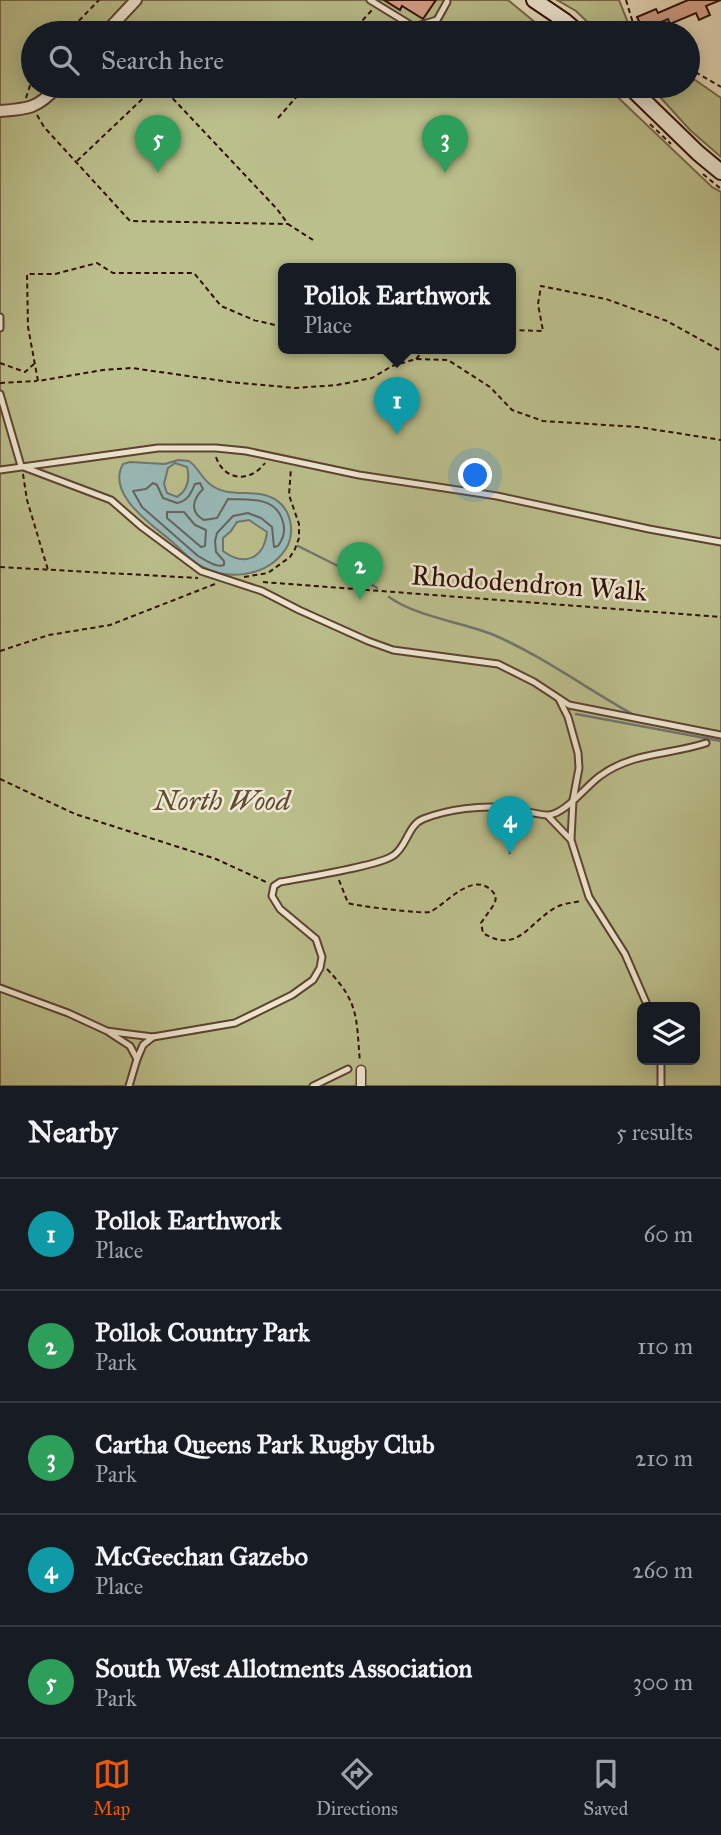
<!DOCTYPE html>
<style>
:root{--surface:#171b24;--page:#20242c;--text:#f1f3f6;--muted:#9ea1a6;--line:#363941;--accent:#ea580c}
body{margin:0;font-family:"IM FELL Great Primer",serif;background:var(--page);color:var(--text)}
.controls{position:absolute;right:21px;bottom:21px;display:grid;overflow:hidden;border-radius:10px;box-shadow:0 4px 18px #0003}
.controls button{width:63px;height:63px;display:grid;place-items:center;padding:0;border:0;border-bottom:2px solid var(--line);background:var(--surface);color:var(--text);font:35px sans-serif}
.you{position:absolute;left:476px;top:476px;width:24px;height:24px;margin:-18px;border:5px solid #fff;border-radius:50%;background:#1a73e8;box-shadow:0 0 0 10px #1a73e833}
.badge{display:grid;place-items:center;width:46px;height:46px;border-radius:50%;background:var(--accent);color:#fff;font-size:23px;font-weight:700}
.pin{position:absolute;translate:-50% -58px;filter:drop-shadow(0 2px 4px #0008)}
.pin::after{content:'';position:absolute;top:37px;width:24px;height:21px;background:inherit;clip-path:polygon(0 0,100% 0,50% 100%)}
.popup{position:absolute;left:278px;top:263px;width:238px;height:91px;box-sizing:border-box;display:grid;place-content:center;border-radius:10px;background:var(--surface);filter:drop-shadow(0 2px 5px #0005);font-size:23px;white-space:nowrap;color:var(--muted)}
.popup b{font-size:26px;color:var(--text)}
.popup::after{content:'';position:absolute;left:50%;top:100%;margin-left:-14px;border:14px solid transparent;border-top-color:var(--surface)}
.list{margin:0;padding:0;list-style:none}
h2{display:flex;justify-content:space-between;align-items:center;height:91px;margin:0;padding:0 28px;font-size:30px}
h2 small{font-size:23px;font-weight:400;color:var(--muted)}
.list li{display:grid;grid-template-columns:46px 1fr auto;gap:21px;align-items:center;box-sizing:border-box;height:112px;padding:0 28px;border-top:2px solid var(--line)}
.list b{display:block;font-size:26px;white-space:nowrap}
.list p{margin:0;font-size:23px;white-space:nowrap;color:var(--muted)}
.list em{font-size:23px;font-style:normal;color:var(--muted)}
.icon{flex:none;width:38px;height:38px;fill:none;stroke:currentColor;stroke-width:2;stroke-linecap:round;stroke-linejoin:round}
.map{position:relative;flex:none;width:721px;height:1086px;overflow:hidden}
.search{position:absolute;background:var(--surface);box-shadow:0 4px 18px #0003;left:21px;right:21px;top:21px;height:77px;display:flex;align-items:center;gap:18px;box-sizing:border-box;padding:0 24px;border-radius:38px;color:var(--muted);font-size:26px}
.sheet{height:651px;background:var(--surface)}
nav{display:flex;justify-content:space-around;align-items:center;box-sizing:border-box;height:98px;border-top:2px solid var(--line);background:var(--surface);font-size:19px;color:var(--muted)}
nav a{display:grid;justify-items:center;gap:4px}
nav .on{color:var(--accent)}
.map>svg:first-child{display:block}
.green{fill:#bbbf8c;stroke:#756748;stroke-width:2;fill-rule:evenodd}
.water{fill:#99bab8;stroke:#6f7670;stroke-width:2;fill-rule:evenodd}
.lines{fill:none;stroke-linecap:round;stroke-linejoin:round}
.shore{stroke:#64645e;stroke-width:2}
.stream{stroke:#6f7670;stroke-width:2.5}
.building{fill:#d7a38d;stroke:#2f0f04;stroke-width:2}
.service-casing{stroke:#5d4232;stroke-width:9}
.pedestrian-casing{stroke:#5d4232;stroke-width:11}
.minor-casing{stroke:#5d4232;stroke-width:14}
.secondary-casing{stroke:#2f0f04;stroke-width:18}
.path{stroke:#2f0f04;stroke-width:2;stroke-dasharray:5 3.5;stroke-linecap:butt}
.service{stroke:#f0e8d3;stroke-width:5}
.pedestrian{stroke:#f0e8d3;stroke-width:8}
.minor{stroke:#f0e8d3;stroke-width:10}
.secondary{stroke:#f0e8d3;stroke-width:14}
.labels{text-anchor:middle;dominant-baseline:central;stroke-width:5;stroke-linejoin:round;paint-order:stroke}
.street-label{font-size:28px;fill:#2f0f04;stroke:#f0e8d3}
.park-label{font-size:28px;font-style:italic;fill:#604d34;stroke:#f0e8d3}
</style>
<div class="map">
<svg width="721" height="1086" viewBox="0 0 721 1086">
<rect width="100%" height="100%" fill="#e8dcbb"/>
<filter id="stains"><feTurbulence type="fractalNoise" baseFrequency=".00286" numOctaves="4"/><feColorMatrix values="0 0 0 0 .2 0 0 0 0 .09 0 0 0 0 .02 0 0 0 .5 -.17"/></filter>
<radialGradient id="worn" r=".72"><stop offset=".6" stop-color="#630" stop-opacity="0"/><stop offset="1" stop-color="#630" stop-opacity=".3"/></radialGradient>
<!-- green -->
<g class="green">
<path d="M0 0H508L548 33H33V86H606L712 187 721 192V1086H0ZM283 269H511V349H283ZM642 1007H695V1060H642Z"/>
<polygon points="557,0 619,0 632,33 599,33 576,11"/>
<polygon points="688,75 721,98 721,157 690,130 650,86 688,86"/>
</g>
<!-- water -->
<path class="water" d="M178 460 189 461C198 467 202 479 211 485 232 501 263 484 282 505 291 515 294 532 288 545 272 575 232 582 203 567 190 561 181 549 170 540 151 524 106 494 123 464L130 462 165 464ZM175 463 187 467C190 479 188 490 177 497L167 493 164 484 168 468ZM249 520 267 532C264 559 244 567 223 551V538L231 531 237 522Z"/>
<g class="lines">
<!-- shore -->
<g class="shore">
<path d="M153 483 157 485 163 498 177 503C188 501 191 493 195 484L200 483 203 489C193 499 189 512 204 520L217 518 228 499C247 500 274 496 282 519 286 529 284 538 278 546L274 547 272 527 261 518 248 513 233 516 217 533 215 541 216 552 224 561V565C216 568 205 560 198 556L142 507 133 491 146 489Z"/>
<polygon points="167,512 184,512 195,525 206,530 205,546 201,547 167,518"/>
</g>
<!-- stream -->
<g class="stream">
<polyline points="298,546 360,577 377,588"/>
<path d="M389 597C417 617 462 622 494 635 544 657 587 689 634 715"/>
<polyline points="576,714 721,741"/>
</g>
</g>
<!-- building -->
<g class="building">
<polygon points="384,0 436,0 423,19 402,6 400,10"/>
<polygon points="688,0 721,0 706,6 710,15 699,20 696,13 670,24 668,19 643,30 637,17 656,9 658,13"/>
</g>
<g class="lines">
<!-- service casing -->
<g class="service-casing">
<g id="service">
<polyline points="370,0 414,27 437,20 447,2"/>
<polyline points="0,317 0,328"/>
<polyline points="0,394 21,466 111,500 142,527 201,571 262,591 299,610 368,641 393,650 498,664 534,682 569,705 721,735"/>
<polyline points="0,470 158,448 216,448 246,451 359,475 497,496 649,529 721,542"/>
<polyline points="559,699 568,717 578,753 579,768 573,800 571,839"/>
<polyline points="548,816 571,840 589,897 625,954 648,1007"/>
<path d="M0 988 68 1013 107 1031 121 1033 153 1037 235 1023 292 995 313 980 320 968 322 957 316 939 280 909 272 896 274 886 280 882C301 878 380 866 394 855 407 846 408 825 423 819 448 809 482 805 508 808 517 809 543 816 549 815 566 813 586 786 600 776 632 752 670 755 706 743"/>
<polyline points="110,1033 130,1046 137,1059 129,1086"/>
<polyline points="137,1059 143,1045 153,1037"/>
<polyline points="661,1060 661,1086"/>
<polyline points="313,1086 348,1069"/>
</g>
</g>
<!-- pedestrian casing -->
<g class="pedestrian-casing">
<polyline id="pedestrian" points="361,1086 361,1070"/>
</g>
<!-- minor casing -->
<g class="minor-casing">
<g id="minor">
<polyline points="105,33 136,0"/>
<path d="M0 111C29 109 38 108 58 86"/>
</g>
</g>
<!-- secondary casing -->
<g class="secondary-casing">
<g id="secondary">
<polyline points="534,0 565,21 579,33"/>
<polyline points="629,86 698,153 721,172"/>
</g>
</g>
<!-- path -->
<g class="path">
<polyline points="626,0 636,33"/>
<polyline points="67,33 99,0"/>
<polyline points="351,33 372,10"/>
<polyline points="688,68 721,87"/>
<polyline points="161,86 277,209 288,224 313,240"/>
<polyline points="26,98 33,76"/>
<polyline points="37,115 44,127 130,221 288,224"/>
<polyline points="278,118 306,86"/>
<polyline points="650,124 671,144"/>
<polyline points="77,161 156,86"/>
<polyline points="703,174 721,189"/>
<polyline points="283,327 254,320 221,306 194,273 113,273 97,263 55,274 27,274 28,327 38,381 103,370 132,368 230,382 295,388 337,385 372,378 392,366 416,359 448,360 490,387 512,410 543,421 638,427 721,440"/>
<polyline points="511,330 543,331 538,304 541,286 606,299 667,321 721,351"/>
<polyline points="497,349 498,349"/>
<polyline points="416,359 425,349"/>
<polyline points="0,363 25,372 34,364"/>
<polyline points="0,383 37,381"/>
<path d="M216 457C224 481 250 483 265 463"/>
<polyline points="23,474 27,500 48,570"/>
<polyline points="0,567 198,578"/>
<polyline points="244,577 268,573 290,557 295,549 299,538 299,524 289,495 291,468"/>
<polyline points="263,582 721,617"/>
<polyline points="0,651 49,635 110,625 215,584"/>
<polyline points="0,779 75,814 216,859 266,882"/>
<polyline points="503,816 510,854"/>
<path d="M339 880 348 903C354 906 425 914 430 912 448 903 476 866 496 896L495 903 481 923 483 933C518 955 529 922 555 908 563 903 572 903 582 901"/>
<path d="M327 969C360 1003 356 1019 360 1062"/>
</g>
<!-- service -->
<use href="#service" class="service"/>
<!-- pedestrian -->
<use href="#pedestrian" class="pedestrian"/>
<!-- minor -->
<use href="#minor" class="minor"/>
<!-- secondary -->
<use href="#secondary" class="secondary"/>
</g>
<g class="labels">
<!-- street labels -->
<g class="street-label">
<text transform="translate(529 583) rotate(4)">Rhododendron Walk</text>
</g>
<!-- park labels -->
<g class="park-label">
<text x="222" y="800">North Wood</text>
</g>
</g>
<rect width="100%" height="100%" filter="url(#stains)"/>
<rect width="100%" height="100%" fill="url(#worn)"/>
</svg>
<div class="controls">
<button><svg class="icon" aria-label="layers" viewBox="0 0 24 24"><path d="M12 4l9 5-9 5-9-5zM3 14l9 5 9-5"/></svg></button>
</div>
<div class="you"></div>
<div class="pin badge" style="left:397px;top:435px;background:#0f9aa8">1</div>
<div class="popup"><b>Pollok Earthwork</b>Place</div>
<div class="pin badge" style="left:360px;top:600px;background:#2e9e5b">2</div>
<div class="pin badge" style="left:445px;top:173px;background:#2e9e5b">3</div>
<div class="pin badge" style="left:510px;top:854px;background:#0f9aa8">4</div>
<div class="pin badge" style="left:158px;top:173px;background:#2e9e5b">5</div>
<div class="search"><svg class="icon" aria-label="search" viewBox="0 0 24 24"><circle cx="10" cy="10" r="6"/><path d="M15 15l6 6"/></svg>Search here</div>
</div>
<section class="sheet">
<h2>Nearby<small>5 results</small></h2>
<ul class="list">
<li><span class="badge" style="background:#0f9aa8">1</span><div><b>Pollok Earthwork</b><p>Place</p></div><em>60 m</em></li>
<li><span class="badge" style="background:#2e9e5b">2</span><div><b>Pollok Country Park</b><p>Park</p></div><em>110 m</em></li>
<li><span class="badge" style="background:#2e9e5b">3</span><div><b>Cartha Queens Park Rugby Club</b><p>Park</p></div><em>210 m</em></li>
<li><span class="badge" style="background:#0f9aa8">4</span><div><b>McGeechan Gazebo</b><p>Place</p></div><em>260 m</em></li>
<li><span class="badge" style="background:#2e9e5b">5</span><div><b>South West Allotments Association</b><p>Park</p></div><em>300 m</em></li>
</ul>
</section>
<nav>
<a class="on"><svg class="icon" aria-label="map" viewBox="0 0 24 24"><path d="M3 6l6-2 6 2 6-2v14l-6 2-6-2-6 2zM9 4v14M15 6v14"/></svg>Map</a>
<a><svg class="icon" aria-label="directions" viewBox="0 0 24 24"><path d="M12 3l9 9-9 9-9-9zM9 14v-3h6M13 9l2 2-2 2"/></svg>Directions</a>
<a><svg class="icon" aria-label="saved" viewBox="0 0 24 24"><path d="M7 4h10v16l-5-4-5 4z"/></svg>Saved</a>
</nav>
